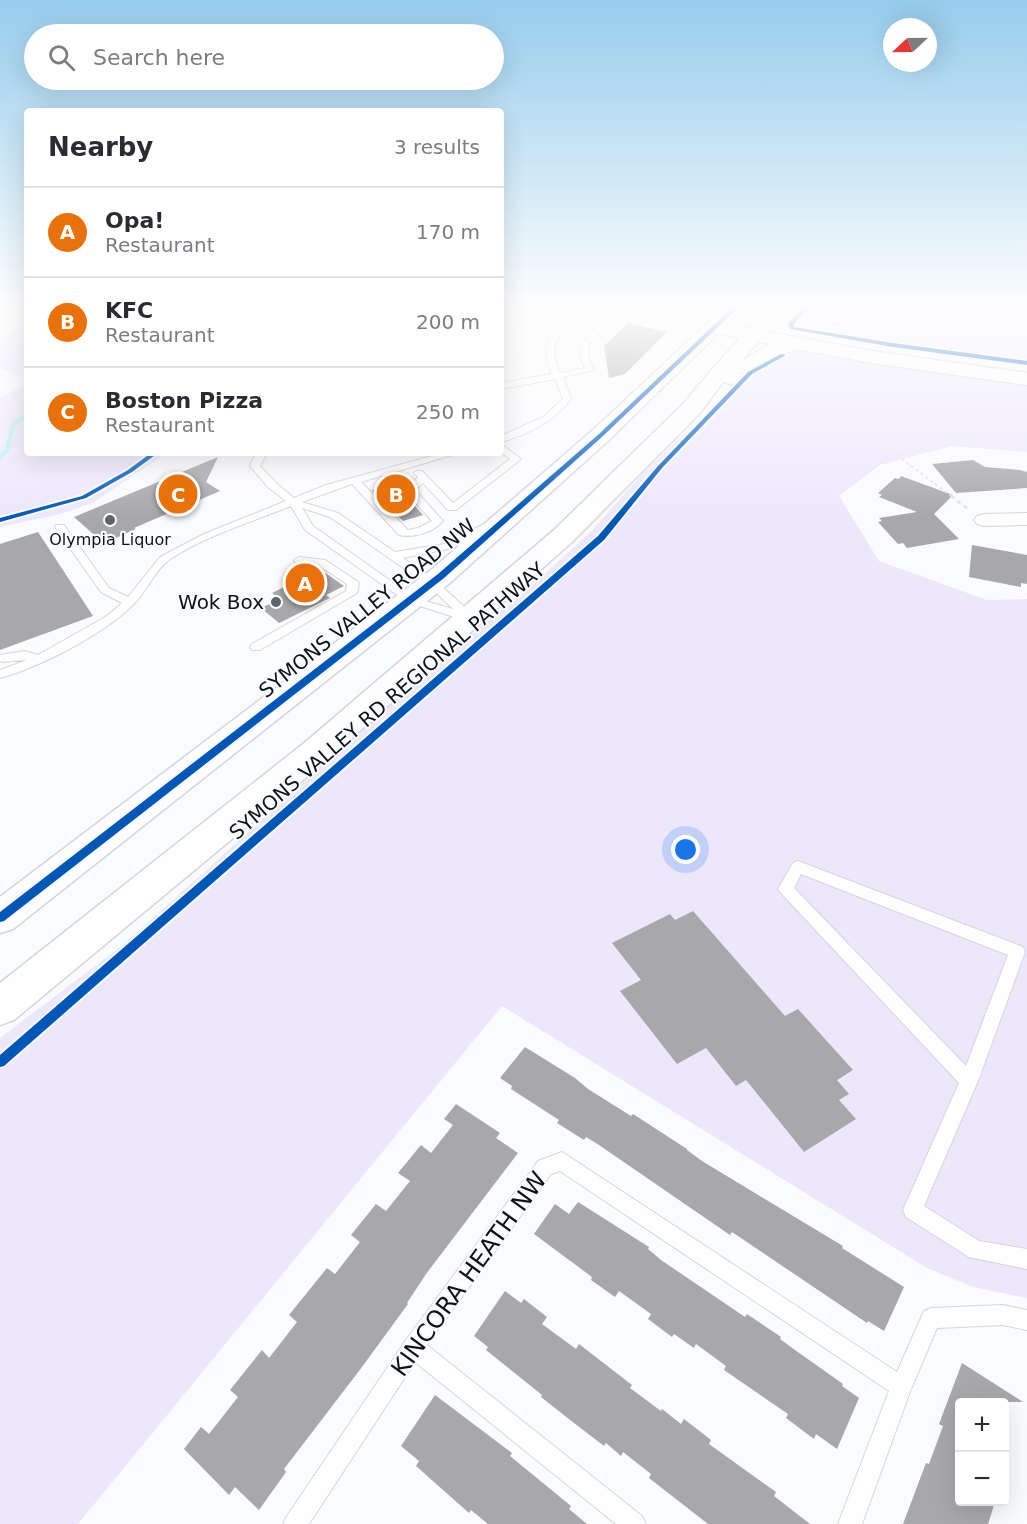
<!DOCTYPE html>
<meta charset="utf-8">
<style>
:root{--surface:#fff;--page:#f2f2f3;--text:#2b2b33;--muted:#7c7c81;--line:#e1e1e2;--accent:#616467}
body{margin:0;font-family:"DejaVu Sans",sans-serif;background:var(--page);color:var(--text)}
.controls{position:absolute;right:18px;bottom:18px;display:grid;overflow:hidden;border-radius:6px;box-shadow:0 6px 24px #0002}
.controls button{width:54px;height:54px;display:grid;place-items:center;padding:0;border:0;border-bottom:2px solid var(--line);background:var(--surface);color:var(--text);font:30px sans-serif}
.compass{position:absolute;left:883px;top:18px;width:54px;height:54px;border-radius:50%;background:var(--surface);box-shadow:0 6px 24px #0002;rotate:248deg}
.you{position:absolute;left:686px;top:850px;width:21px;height:21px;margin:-15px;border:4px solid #fff;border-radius:50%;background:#1a73e8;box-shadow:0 0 0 9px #1a73e833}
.badge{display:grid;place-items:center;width:39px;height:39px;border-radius:50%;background:var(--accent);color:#fff;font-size:20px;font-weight:700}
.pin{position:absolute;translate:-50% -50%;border:3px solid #fff;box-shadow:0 2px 6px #0006}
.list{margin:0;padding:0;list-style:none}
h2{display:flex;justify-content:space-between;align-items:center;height:78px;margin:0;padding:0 24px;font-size:26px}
h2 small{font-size:20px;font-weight:400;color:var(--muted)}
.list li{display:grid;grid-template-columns:39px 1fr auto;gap:18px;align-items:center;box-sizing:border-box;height:90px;padding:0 24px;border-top:2px solid var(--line)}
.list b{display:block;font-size:22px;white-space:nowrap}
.list p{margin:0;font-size:20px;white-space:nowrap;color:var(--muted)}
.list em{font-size:20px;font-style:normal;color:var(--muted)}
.icon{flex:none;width:33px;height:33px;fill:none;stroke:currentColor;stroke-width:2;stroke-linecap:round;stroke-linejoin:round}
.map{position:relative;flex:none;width:1027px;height:1524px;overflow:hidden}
.search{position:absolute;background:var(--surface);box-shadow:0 6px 24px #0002;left:24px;top:24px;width:480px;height:66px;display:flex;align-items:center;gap:15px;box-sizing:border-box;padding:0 21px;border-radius:33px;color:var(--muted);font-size:22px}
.panel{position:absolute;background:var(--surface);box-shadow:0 6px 24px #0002;left:24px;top:108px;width:480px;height:348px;border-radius:6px}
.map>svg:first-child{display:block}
.green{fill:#ede7fc}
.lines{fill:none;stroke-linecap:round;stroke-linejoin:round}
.stream{stroke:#bceff2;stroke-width:4.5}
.building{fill:#a8a8ab}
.service-casing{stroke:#d4d6da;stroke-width:2}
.minor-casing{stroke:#d4d6da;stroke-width:2}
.tertiary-casing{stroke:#d4d6da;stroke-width:3}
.secondary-casing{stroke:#d4d6da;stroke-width:3}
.path-far1{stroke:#e4e4e4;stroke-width:2;stroke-dasharray:3 3;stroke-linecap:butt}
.path{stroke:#e4e4e4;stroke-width:3;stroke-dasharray:4 4;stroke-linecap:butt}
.service{fill:#fefeff;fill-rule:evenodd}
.minor{fill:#fefeff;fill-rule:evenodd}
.tertiary{fill:#fefeff;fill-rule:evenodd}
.secondary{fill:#fefeff;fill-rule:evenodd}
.cycleway-casing{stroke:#f9fbfe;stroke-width:4}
.cycleway{fill:#0057b8;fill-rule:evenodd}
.poi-dot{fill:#616467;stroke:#f9fbfe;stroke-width:2}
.labels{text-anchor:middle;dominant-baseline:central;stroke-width:4.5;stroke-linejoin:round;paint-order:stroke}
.far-poi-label{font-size:16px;fill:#0e1216;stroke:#f9fbfe}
.poi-label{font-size:20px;fill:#0e1216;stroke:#f9fbfe;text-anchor:end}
.street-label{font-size:20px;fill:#0e1216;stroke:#f9fbfe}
.near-street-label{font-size:24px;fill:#0e1216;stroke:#f9fbfe}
</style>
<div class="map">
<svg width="1027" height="1524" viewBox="0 0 1027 1524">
<rect width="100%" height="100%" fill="#fafbfd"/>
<!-- green -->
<g class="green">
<path d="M805 305H1027V366C974 360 922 353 870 345 843 340 813 339 788 327L786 320C792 313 800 312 805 305Z"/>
<polygon points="27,326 27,453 166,453 93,503 60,514 0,527 0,397 22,387 25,379 0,368 0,339"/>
<polygon points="798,349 1027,383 1027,452 952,446 880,465 839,496 879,561 987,600 1027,599 1027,1298 973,1287 927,1268 502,1006 78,1524 0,1524 0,1038 124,944 441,659 524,592 591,532 641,475 746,374 772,356"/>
</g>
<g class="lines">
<!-- stream -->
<polyline class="stream" points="0,457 7,450 13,425 27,415"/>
</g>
<!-- building -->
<g class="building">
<polygon points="628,323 667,332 625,374 609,378 604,346"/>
<polygon points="218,457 206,482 220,491 134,528 136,529 116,538 113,535 101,541 74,517"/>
<polygon points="973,460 985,467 1020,470 1027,472 1027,488 956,493 932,464"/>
<polygon points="901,476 953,495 934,514 959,539 907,548 903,543 898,544 878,522 882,521 879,518 917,512 879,497 882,495 878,493 895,478 899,479"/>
<polygon points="396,484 402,492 423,515 403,521 372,490"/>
<polygon points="38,532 93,616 0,650 0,544"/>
<polygon points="972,545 1027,555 1027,584 1021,583 1021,587 969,577"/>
<polygon points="311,566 317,567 344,586 326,595 330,598 279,623 261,608 280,599 272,593 302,578 296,574"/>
<polygon points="693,911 785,1016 798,1009 853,1070 837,1080 849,1094 839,1100 856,1119 804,1152 746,1080 736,1086 706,1048 677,1064 620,991 641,980 612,943 670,914 675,920"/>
<polygon points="525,1047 575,1078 588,1089 631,1116 633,1114 687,1149 687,1150 702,1161 823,1234 843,1246 842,1248 904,1287 884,1331 868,1321 867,1323 732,1232 730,1235 599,1145 586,1137 584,1140 557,1123 559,1120 511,1089 512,1086 500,1078"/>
<polygon points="456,1104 500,1133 496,1138 518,1153 426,1274 407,1303 408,1304 362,1367 284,1469 286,1472 259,1510 235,1487 229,1495 184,1449 201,1427 209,1434 238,1397 230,1390 262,1350 269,1358 297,1322 289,1315 327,1268 335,1274 360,1242 351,1235 376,1204 386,1211 410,1181 398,1173 421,1145 431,1153 453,1125 444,1119"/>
<polygon points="578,1202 649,1247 648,1249 661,1260 745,1317 747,1314 781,1337 780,1339 795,1350 843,1384 842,1386 859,1398 837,1449 816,1434 814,1439 786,1418 788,1414 724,1370 726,1366 696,1344 694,1348 674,1334 672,1337 648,1319 651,1314 619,1291 615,1297 591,1280 592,1277 534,1234 555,1204 569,1214"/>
<polygon points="505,1291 521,1303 524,1299 547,1317 542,1324 576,1349 579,1344 632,1385 630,1388 661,1411 662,1409 681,1424 684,1419 711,1440 709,1444 776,1492 774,1496 810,1524 708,1524 649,1478 651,1474 623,1452 621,1456 606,1443 604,1446 574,1423 541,1397 542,1395 486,1350 488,1347 474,1336"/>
<polygon points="962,1363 1023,1402 960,1402 960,1502 995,1502 988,1524 903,1524 926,1463 929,1464 943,1426 939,1424"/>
<polygon points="435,1395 512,1453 510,1456 571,1506 569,1509 587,1524 488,1524 471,1510 469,1513 416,1466 419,1461 401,1446"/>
</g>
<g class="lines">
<!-- service casing -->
<g class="service-casing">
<g id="service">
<path d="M581 305H589C567 328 543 337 560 373L585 368 580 356 581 345 616 305H624L589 345 588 356 594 370 563 377 571 399C554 422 529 434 501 442V436L543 417 563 399 555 379 501 389V383L552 374C542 354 545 340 560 323L501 310V306L564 319Z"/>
<path d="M667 305H689C684 309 672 309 667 305Z"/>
<path d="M501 444 521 459 456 510H448L423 483 415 490 443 521C432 533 415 538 399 535L352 484 302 502 338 513 395 552 444 544 484 524H492V528L452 548 403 558 436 581 472 614 474 617 472 620H464L407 602 305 530 291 506C252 522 204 536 169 560 154 571 146 593 132 606 102 635 40 667 0 678V670L27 660 3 662 0 661V655L25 651 38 655 107 616 122 603 101 592 55 527 56 525H64L109 588 128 597 160 557 204 534 286 501 268 487 250 466 256 453H267L260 466 276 483 294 498 326 485 443 453H459L361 482 408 530 418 528 432 521 404 490 418 477 414 473 416 471H422L453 503 510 459 501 452ZM302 508 330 517 428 585 453 609 415 598 313 526Z"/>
<polygon points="299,557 325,560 357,581 359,583 357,593 260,650 252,650 250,647 252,644 346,591 347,584 318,565 295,562 294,560"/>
<path d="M798 861 1023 947 1025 952 978 1081 924 1206 979 1241 1027 1249V1269L969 1257 906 1217 903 1210 959 1083 781 893 778 889 793 863ZM801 874 1008 955 966 1066 794 888Z"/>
<polygon points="562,1152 897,1372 924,1311 931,1308 1003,1305 1027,1310 1027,1330 1003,1325 937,1328 911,1389 862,1524 838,1524 889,1391 560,1171 551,1174 427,1345 642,1516 646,1524 616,1524 415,1362 309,1524 283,1524 287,1516 406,1340 538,1161"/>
</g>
</g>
<!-- minor casing -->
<g class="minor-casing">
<polygon id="minor" points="1027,513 1027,525 984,526 977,524 974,520 977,516 984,514"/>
</g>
<!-- tertiary casing -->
<g class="tertiary-casing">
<polygon id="tertiary" points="715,322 872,351 1027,373 1027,385 872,363 708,332 705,328 708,324"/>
</g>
<!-- secondary casing -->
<g class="secondary-casing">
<g id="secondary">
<polygon points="727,305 747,305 609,440 451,582 13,929 0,933 0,897 431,570 593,430"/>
<path d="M770 305H789L740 363C757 351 781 334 803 340L806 344 803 348 777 355 738 382 731 384 723 382 700 413 572 542 327 760 14 1020 0 1025V983L303 744 554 530 684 403 714 367Z"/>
</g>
</g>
<!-- path-far1 -->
<polyline class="path-far1" points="887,448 953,497"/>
<!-- path -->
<polyline class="path" points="951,496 968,509"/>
<!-- service -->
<use href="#service" class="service"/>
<!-- minor -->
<use href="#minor" class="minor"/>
<!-- tertiary -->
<use href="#tertiary" class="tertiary"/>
<!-- secondary -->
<use href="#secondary" class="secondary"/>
<!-- cycleway casing -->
<g class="cycleway-casing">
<g id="cycleway">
<polygon points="735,305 741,305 603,436 444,578 4,921 0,922 0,912 438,574 599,434"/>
<polygon points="804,305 810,305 794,324 794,327 893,343 1027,361 1027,365 893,347 790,329 788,324"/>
<polygon points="781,354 786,355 752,374 662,468 604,540 4,1066 0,1067 0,1055 598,536 658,466 748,372"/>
<polygon points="151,453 158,453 132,472 86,498 0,522 0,518 82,496 128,470"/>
</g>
</g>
<!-- cycleway -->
<use href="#cycleway" class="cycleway"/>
</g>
<!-- sky -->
<linearGradient id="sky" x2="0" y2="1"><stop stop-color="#96ccec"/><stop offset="0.59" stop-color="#fdfdfe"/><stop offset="1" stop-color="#fdfdfe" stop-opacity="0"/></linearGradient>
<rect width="1027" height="518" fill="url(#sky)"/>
<!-- markers -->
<g class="poi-dot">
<circle cx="110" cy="520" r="6"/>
<circle cx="276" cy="602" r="6"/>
</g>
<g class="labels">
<!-- far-poi labels -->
<g class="far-poi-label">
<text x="110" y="539">Olympia Liquor</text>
</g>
<!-- poi labels -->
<g class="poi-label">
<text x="264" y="602">Wok Box</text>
</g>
<!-- street labels -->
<g class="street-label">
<text transform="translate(367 608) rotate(-39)">SYMONS VALLEY ROAD NW</text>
<text transform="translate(387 701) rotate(-41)">SYMONS VALLEY RD REGIONAL PATHWAY</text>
</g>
<!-- near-street labels -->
<g class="near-street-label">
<text transform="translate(469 1274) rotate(-54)">KINCORA HEATH NW</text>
</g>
</g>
</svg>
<div class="controls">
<button>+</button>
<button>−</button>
</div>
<svg class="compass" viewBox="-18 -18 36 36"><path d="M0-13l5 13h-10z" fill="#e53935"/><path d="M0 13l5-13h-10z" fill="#7c7c81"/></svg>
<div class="you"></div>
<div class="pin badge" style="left:305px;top:583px;background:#e8710a">A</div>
<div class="pin badge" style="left:396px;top:494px;background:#e8710a">B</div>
<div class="pin badge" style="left:178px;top:494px;background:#e8710a">C</div>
<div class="search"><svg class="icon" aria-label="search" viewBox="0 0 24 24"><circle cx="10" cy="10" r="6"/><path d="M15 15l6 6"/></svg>Search here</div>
<section class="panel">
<h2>Nearby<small>3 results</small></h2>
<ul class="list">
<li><span class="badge" style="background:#e8710a">A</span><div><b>Opa!</b><p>Restaurant</p></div><em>170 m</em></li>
<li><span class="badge" style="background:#e8710a">B</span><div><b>KFC</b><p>Restaurant</p></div><em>200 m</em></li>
<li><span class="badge" style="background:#e8710a">C</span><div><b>Boston Pizza</b><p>Restaurant</p></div><em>250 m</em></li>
</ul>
</section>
</div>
